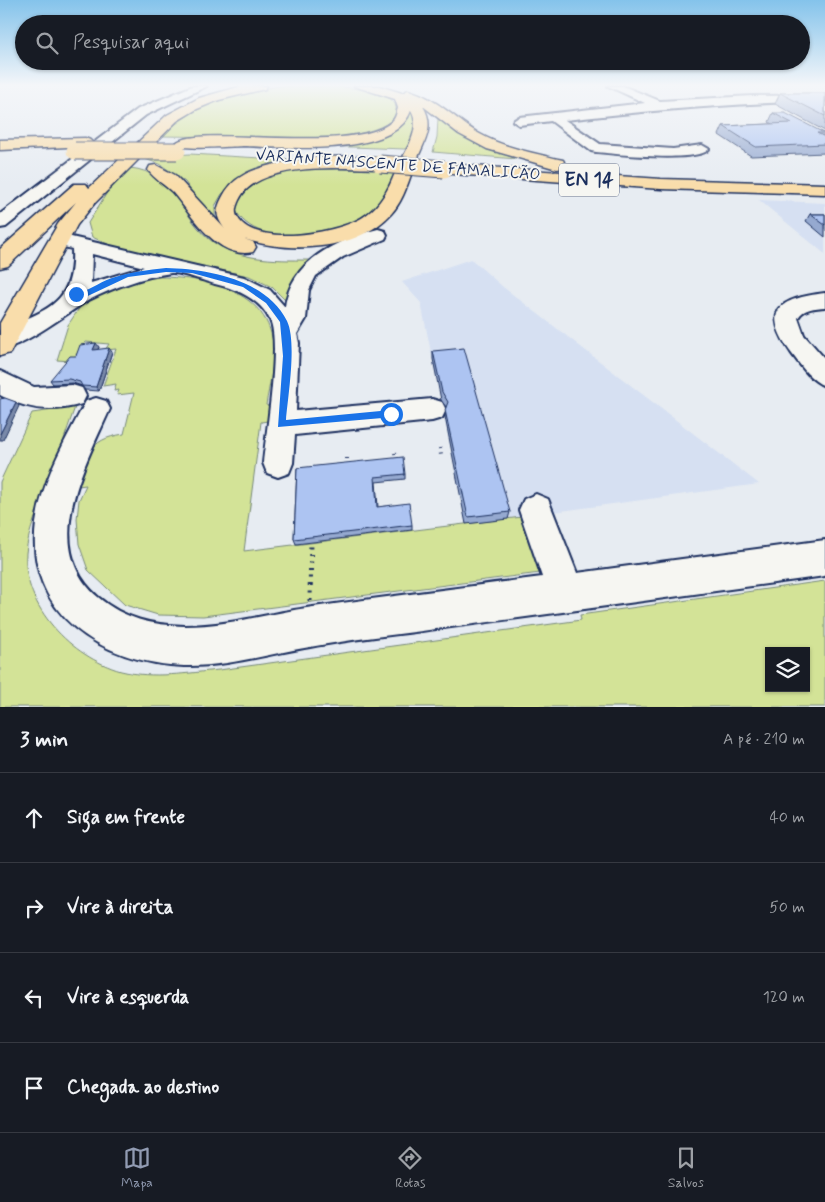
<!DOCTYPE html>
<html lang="pt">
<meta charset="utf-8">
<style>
:root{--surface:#171b24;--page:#20242c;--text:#f1f3f6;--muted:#9ea1a6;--line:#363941;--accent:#919bb2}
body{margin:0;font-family:Mynerve,sans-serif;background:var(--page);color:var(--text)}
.controls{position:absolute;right:15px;bottom:15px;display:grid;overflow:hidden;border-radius:0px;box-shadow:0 1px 4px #0004}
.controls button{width:45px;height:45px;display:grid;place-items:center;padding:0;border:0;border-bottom:1px solid var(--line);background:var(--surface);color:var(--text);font:25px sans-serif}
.stop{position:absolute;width:15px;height:15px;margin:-11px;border:4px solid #1a73e8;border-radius:50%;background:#fff}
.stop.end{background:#1a73e8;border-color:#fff;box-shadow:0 1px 5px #0008}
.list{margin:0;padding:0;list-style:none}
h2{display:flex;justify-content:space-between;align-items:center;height:65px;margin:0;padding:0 20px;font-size:21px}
h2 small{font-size:16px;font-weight:400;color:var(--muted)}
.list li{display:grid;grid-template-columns:32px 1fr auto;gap:15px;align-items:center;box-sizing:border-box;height:90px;padding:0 20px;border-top:1px solid var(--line)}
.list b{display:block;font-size:19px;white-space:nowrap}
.list em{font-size:16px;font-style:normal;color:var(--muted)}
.icon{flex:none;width:28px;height:28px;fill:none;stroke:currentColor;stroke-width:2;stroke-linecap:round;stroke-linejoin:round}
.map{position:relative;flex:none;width:825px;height:707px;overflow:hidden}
.search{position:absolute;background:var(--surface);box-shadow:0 1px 4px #0004;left:15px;right:15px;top:15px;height:55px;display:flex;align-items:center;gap:12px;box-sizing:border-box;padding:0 18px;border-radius:28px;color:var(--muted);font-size:19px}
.sheet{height:425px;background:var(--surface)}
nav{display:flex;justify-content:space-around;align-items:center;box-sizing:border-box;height:70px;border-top:1px solid var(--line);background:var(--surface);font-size:14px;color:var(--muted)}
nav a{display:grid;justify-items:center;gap:2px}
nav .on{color:var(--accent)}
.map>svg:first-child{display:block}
.built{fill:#d6e0f2}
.green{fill:#d3e397;stroke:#77897a;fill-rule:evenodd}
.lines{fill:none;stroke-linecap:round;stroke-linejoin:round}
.minor-casing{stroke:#1b2f5e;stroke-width:4}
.highway-casing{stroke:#1b2f5e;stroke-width:3}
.path-far1{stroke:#1b2f5e;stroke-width:4;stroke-dasharray:1 4.5;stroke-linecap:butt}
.path{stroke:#1b2f5e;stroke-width:5;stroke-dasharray:2 5.5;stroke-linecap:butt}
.minor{fill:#f6f6f2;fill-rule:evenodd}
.highway{fill:#f9ddab;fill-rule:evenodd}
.highway-bridge-casing{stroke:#1b2f5e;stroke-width:19;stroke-linecap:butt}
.highway-bridge{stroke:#f9ddab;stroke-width:17}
.wall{fill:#95a9d0;stroke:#1b2f5e}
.shaded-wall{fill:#7989a9;stroke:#1b2f5e}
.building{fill:#adc4f2;stroke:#1b2f5e}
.route{fill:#1a73e8}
.labels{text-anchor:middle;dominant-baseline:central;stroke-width:4;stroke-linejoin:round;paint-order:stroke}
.far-street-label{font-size:16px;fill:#1b2f5e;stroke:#f6f6f2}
.shield{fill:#f6f6f2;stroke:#5d6b8a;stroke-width:1}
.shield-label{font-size:19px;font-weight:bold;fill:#1b2f5e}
</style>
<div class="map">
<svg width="825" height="707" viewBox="0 0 825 707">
<rect width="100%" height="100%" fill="#e7ecf2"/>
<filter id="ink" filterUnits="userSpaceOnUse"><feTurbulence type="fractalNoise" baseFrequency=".02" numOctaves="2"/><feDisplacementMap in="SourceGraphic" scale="10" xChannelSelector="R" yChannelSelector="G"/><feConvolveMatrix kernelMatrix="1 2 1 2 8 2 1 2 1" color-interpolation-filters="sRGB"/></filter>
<g filter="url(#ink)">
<!-- built -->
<g class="built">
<polygon points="759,200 825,203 825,254"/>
<polygon points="471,259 503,287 759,484 466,524 421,303 402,282"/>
</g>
<!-- green -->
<g class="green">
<path d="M280 86C311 86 342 84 372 92 381 94 395 98 396 108 400 130 343 137 328 138L161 136C200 102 230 94 280 86Z"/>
<path d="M411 109C417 122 414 139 405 149L269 144 318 145 396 128 408 117Z"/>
<polygon points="438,118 470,140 516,159 433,152 437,137"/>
<polygon points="190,154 314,161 233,184 222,194 215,206 215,216 225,229 204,209 185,182 160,164 138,157"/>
<path d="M322 167 396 171C391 185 385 200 373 210 342 236 257 253 235 209 246 173 290 170 322 167Z"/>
<path d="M130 168C175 172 181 219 213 242 242 262 281 260 315 260 297 269 288 285 289 304L272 287 249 276 117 248 92 237 88 223 108 191Z"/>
<path d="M151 277C198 276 267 287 273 344 275 364 269 386 266 405L270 406 268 421 261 422 244 551 530 516 548 572 203 616 158 615 125 605 88 570 79 544 77 519 79 500 86 485 78 486C91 455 85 440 124 434L134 393 117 395 119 390 114 391 116 384 103 386 116 349 105 350 109 344 86 342 71 361 57 360 68 325 82 304 104 287Z"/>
<path d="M75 407C65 435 57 461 47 488 39 509 28 530 26 553 22 607 72 657 121 671 153 679 188 673 219 670L581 620 580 615 825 581V707H0V482L32 413ZM769 651H806V688H769Z"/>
</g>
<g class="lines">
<!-- minor casing -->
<g class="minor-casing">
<g id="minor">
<polygon points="192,86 207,86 146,115 6,227 0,228 0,214 138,109"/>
<path d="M608 86H623L660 101 752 96 825 95V101C737 103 652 110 565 120L600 144 673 149 702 145 709 149C698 163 615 154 596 152L591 151 551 121 519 125 513 121 519 117 645 103Z"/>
<path d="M378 229 385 231 387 235 385 239 343 257 316 276 309 290 306 319 297 334 299 343 296 411 432 399 442 402 446 410 442 418 432 421 295 435 293 463 289 473 278 477 267 473 263 463C266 434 281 342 270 320 260 299 237 289 215 284 205 281 180 272 171 273 143 277 115 287 89 300 71 310 19 351 0 348V331C44 309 75 307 72 249L60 246 57 242 60 238 67 236 244 277 270 290 285 307C291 260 337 240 378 229ZM92 254 144 267 91 283Z"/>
<path d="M825 293V307C815 308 803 308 798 318L804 335 825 359V386C811 381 801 366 792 354 761 310 778 299 825 293Z"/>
<path d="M0 371 34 387 72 385 82 388 86 396 82 404C53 413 26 410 0 395Z"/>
<path d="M96 398 106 401 110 409C85 465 39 547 98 597 124 619 152 625 185 626 229 626 270 613 313 607 389 596 466 587 542 577L519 510 524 499 536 494 548 499 577 573 825 540V576C695 594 566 612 436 629 394 635 352 639 310 647 268 654 227 667 184 666 103 663 24 614 36 523 42 480 66 439 86 401Z"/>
</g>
</g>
<!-- highway casing -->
<g class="highway-casing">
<g id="highway">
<polygon points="242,86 267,86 265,89 219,100 197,109 177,121 94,204 77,225 10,353 0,356 0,323 58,224 76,202 8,266 0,268 0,249 74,184 86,184 89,188 167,115 199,98"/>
<path d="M354 86H379L402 93 408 90C435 97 455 119 478 133 504 148 533 153 563 160L565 164 563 168 557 169 487 149 459 134 423 106C435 126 425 141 417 159 409 178 405 199 391 214 356 252 289 253 244 239L253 242 256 247 253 252C217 260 192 215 173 193 165 185 154 179 148 170L150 166 156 165 175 175 225 229C216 217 215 211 222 198 227 188 233 181 242 176 271 158 354 152 386 160L388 164 386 168 380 169C344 168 257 161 239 200 236 207 234 212 238 218 255 248 343 233 366 215 381 204 388 190 395 173 403 154 423 130 411 110 397 157 286 148 246 146 234 146 180 151 175 144 190 122 362 158 394 119 396 116 397 111 398 108L395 99Z"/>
<polygon points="85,138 90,140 93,143 90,146 0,150 0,140"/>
<polygon points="444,164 661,179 825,184 825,194 661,189 438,173 436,169 438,165"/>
</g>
</g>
<!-- path-far1 -->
<g class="path-far1">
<polyline points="440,448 441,455"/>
<polyline points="395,453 396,459"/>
<polyline points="347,458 347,464"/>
</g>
<!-- path -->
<polyline class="path" points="310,601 311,540"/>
<!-- minor -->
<use href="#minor" class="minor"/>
<!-- highway -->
<use href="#highway" class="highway"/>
<!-- highway-bridge casing -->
<g class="highway-bridge-casing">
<g id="highway-bridge">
<polyline points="75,151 177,151"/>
<polyline points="380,164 444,169"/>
</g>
</g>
<!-- highway-bridge -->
<use href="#highway-bridge" class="highway-bridge"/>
</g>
<!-- wall -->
<g class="wall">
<polygon points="780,93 825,93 825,131 775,104"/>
<polygon points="773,113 824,133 822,136 825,137 825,153 751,156 719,135 723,126 772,124 769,122"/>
<polygon points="810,214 825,214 825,237 806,221"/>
<polygon points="99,347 98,350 112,352 99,391 85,390 82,386 73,383 53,384 50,380 76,356"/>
<polygon points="433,351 510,512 508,519 466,524 445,417 446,407 441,400 433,359"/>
<polygon points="297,468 405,474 405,479 376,482 378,507 412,525 412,530 296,544 294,539"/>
</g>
<!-- shaded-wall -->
<g class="shaded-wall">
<polygon points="96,343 99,347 96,354 93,350"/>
<polygon points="109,348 112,352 99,391 96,387"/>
<polygon points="16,402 19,406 3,440 0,440 0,434"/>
</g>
<!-- building -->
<g class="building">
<polygon points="780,93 825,93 825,116"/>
<polygon points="773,113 785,113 824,133 817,133 825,137 825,144 756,147 723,126 792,123"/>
<polygon points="810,214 825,214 825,225"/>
<polygon points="96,343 93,350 109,348 96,387 82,386 80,382 69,379 50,380 70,356 76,356 80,345"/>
<polygon points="464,348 510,512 468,517 445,410 448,402 442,392 433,351"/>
<polygon points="5,398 16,402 0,434 0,399"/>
<polygon points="403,457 405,474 375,477 377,507 409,503 412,525 294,539 297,468"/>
</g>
</g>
<!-- sky -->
<linearGradient id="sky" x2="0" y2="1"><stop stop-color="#84c3eb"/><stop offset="0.46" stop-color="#f4f6f9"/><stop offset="1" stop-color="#f4f6f9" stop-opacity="0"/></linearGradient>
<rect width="825" height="185" fill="url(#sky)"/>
<!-- route -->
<path class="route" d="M166 268C207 269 266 279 287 321 297 342 288 396 286 420L391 410 396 414 394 417 278 427 283 356 280 322 266 303 243 287 192 273 166 272 128 277 75 302 68 300 73 293C89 292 97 283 112 278 130 272 148 270 166 268Z"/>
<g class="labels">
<!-- far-street labels -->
<g class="far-street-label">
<text transform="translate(398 165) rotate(4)">VARIANTE NASCENTE DE FAMALICÃO</text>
</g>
<!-- shield labels -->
<rect class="shield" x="559" y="163.5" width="60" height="33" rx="4"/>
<g class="shield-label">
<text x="589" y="180">EN 14</text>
</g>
</g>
</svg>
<div class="controls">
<button><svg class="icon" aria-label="layers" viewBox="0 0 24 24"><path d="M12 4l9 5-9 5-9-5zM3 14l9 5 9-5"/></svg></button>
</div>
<div class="stop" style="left:391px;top:414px"></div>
<div class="stop end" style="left:76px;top:294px"></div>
<div class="search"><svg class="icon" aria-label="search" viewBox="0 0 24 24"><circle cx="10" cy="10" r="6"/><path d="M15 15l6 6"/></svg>Pesquisar aqui</div>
</div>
<section class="sheet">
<h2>3 min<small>A pé · 210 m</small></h2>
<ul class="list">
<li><svg class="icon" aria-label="ahead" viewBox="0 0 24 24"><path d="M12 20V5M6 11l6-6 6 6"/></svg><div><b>Siga em frente</b></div><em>40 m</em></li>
<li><svg class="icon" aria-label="right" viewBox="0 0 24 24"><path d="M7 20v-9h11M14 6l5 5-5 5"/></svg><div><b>Vire à direita</b></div><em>50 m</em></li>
<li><svg class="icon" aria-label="left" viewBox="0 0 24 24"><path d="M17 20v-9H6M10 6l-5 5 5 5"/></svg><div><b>Vire à esquerda</b></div><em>120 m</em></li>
<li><svg class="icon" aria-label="arrive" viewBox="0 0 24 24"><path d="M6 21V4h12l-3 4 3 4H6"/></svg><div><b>Chegada ao destino</b></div></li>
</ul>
</section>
<nav>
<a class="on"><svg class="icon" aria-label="map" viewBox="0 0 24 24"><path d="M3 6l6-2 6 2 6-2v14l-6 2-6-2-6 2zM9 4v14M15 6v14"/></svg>Mapa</a>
<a><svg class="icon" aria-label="directions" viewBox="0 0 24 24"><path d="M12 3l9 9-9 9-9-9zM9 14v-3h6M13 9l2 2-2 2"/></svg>Rotas</a>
<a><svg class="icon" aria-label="saved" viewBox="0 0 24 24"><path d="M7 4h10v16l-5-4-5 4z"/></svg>Salvos</a>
</nav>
